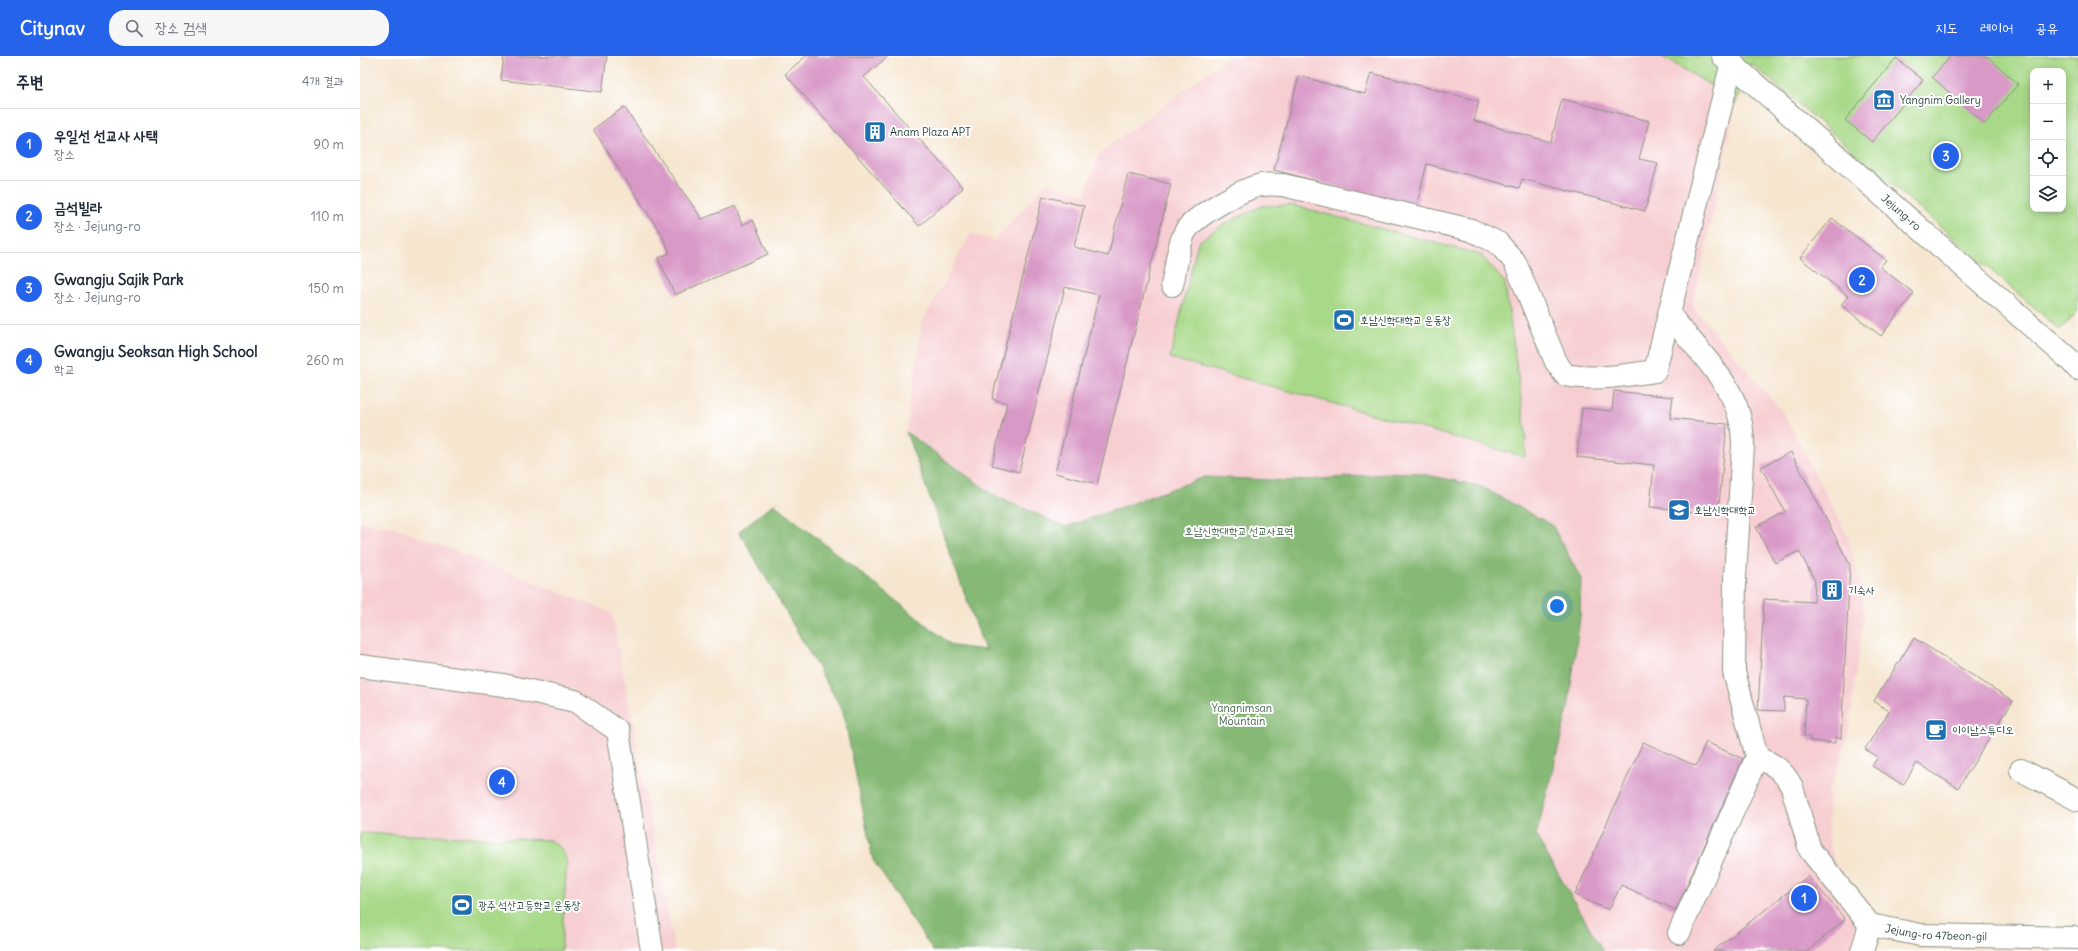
<!DOCTYPE html>
<html lang="ko">
<meta charset="utf-8">
<style>
:root{--surface:#fff;--page:#f6f6f7;--text:#1f2937;--muted:#747a83;--line:#e0e1e3;--accent:#2563eb}
body{margin:0;font-family:Delius,"Poor Story",sans-serif;background:var(--page);color:var(--text)}
.controls{position:absolute;right:12px;top:12px;display:grid;overflow:hidden;border-radius:8px;box-shadow:0 2px 10px #0003}
.controls button{width:36px;height:36px;display:grid;place-items:center;padding:0;border:0;border-bottom:1px solid var(--line);background:var(--surface);color:var(--text);font:20px sans-serif}
.you{position:absolute;left:1197px;top:550px;width:14px;height:14px;margin:-10px;border:3px solid #fff;border-radius:50%;background:#1a73e8;box-shadow:0 0 0 6px #1a73e833}
.badge{display:grid;place-items:center;width:26px;height:26px;border-radius:50%;background:var(--accent);color:#fff;font-size:13px;font-weight:700}
.pin{position:absolute;translate:-50% -50%;border:2px solid #fff;box-shadow:0 1px 4px #0006}
.list{margin:0;padding:0;list-style:none}
h2{display:flex;justify-content:space-between;align-items:center;height:52px;margin:0;padding:0 16px;font-size:17px}
h2 small{font-size:13px;font-weight:400;color:var(--muted)}
.list li{display:grid;grid-template-columns:26px 1fr auto;gap:12px;align-items:center;box-sizing:border-box;height:72px;padding:0 16px;border-top:1px solid var(--line)}
.list b{display:block;font-size:15px;white-space:nowrap}
.list p{margin:0;font-size:13px;white-space:nowrap;color:var(--muted)}
.list em{font-size:13px;font-style:normal;color:var(--muted)}
.icon{flex:none;width:22px;height:22px;fill:none;stroke:currentColor;stroke-width:2;stroke-linecap:round;stroke-linejoin:round}
.map{position:relative;flex:none;width:1718px;height:895px;overflow:hidden}
header{display:flex;align-items:center;gap:24px;box-sizing:border-box;height:56px;padding:0 20px;background:var(--accent);color:#fff}
header strong{font-size:19px}
nav{display:flex;gap:22px;margin-inline-start:auto;font-size:14px}
.search{width:280px;height:36px;background:var(--page);display:flex;align-items:center;gap:10px;box-sizing:border-box;padding:0 14px;border-radius:16px;color:var(--muted);font-size:15px}
main{display:flex}
aside{flex:1;background:var(--surface)}
.map>svg:first-child{display:block}
.built{fill:#f7cfd2}
.green{fill:#a8d988;stroke:#648b5e;fill-rule:evenodd}
.forest{fill:#86b974;stroke:#527b54}
.building{fill:#d999c7}
.lines{fill:none;stroke-linecap:round;stroke-linejoin:round}
.minor-casing{stroke:#8a9282;stroke-width:24}
.minor{stroke:#fff;stroke-width:22}
.labels{text-anchor:middle;dominant-baseline:central;stroke-width:4;stroke-linejoin:round;paint-order:stroke}
.poi-label{font-size:11px;fill:#1f3d34;stroke:#fff;text-anchor:start}
.street-label{font-size:11px;fill:#1f3d34;stroke:#fff}
.park-label{font-size:11px;fill:#416449;stroke:#fff}
</style>
<header>
<strong>Citynav</strong>
<div class="search"><svg class="icon" aria-label="search" viewBox="0 0 24 24"><circle cx="10" cy="10" r="6"/><path d="M15 15l6 6"/></svg>장소 검색</div>
<nav><a>지도</a><a>레이어</a><a>공유</a></nav>
</header>
<main>
<aside>
<h2>주변<small>4개 결과</small></h2>
<ul class="list">
<li><span class="badge">1</span><div><b>우일선 선교사 사택</b><p>장소</p></div><em>90 m</em></li>
<li><span class="badge">2</span><div><b>금석빌라</b><p>장소 · Jejung-ro</p></div><em>110 m</em></li>
<li><span class="badge">3</span><div><b>Gwangju Sajik Park</b><p>장소 · Jejung-ro</p></div><em>150 m</em></li>
<li><span class="badge">4</span><div><b>Gwangju Seoksan High School</b><p>학교</p></div><em>260 m</em></li>
</ul>
</aside>
<div class="map">
<svg width="1718" height="895" viewBox="0 0 1718 895">
<rect width="100%" height="100%" fill="#fff"/>
<filter id="ink" filterUnits="userSpaceOnUse"><feTurbulence type="fractalNoise" baseFrequency=".025" numOctaves="2"/><feDisplacementMap in="SourceGraphic" scale="8" xChannelSelector="R" yChannelSelector="G"/><feConvolveMatrix kernelMatrix="1 2 1 2 8 2 1 2 1" color-interpolation-filters="sRGB"/></filter>
<filter id="wash" filterUnits="userSpaceOnUse"><feTurbulence type="fractalNoise" baseFrequency=".012" numOctaves="4" result="noise"/><feDisplacementMap in="SourceGraphic" scale="16" xChannelSelector="R" yChannelSelector="G"/><feGaussianBlur stdDeviation="0.9" result="paint"/><feColorMatrix in="noise" values="0 0 0 0 0 0 0 0 0 0 0 0 0 0 0 0 0 1.4 0 .05"/><feComposite in="paint" operator="in"/></filter>
<g filter="url(#wash)">
<rect width="100%" height="100%" fill="#f6e6d0"/>
<!-- built -->
<g class="built">
<polygon points="870,0 1301,0 1347,27 1376,47 1333,251 1424,358 1487,479 1501,532 1504,556 1488,678 1479,710 1468,738 1469,784 1474,805 1502,846 1499,875 1494,895 1243,895 1176,780 1208,653 1220,561 1221,523 1192,469 1120,430 845,421 706,471 634,439 546,376 562,267 611,177 634,185 686,127 725,138 738,100 746,92"/>
<polygon points="0,466 34,471 252,557 315,895 0,895"/>
</g>
<!-- green -->
<g class="green">
<path d="M1301 0H1718V255L1700 274 1391 7 1376 47 1347 27ZM1673 15H1703V153H1673Z"/>
<polygon points="932,149 1121,199 1145,227 1166,378 1165,401 810,302 838,186 864,168 902,150"/>
<polygon points="0,777 190,784 201,792 207,804 201,895 0,895"/>
</g>
<!-- forest -->
<polygon class="forest" points="546,376 634,439 706,471 845,421 933,425 1052,416 1120,430 1192,469 1221,523 1220,561 1208,653 1176,780 1243,895 573,895 513,804 483,655 379,475 414,448 593,590 625,594"/>
<g id="blocks">
<!-- building -->
<g class="building">
<polygon points="144,0 247,0 242,36 141,24"/>
<polygon points="446,0 528,0 504,21 603,132 559,170 425,18"/>
<polygon points="1591,0 1627,0 1658,28 1625,68 1572,21"/>
<polygon points="1536,2 1563,24 1512,86 1485,64"/>
<polygon points="1011,17 1119,45 1114,65 1191,86 1202,43 1289,65 1279,103 1298,107 1285,155 1162,123 1159,132 1067,108 1056,151 914,114 939,20 1005,38"/>
<polygon points="264,51 342,163 375,150 382,169 393,164 408,198 315,239 298,202 310,197 302,179 233,73"/>
<polygon points="768,118 811,128 737,428 695,417 739,239 705,231 659,416 632,409 647,347 632,343 683,140 724,150 714,191 748,200"/>
<polygon points="1472,162 1526,204 1520,211 1554,237 1521,280 1481,249 1488,240 1440,202"/>
<polygon points="1254,335 1313,341 1310,362 1367,368 1358,458 1290,451 1294,409 1217,401 1222,352 1252,355"/>
<polygon points="1431,396 1490,509 1481,682 1475,682 1475,687 1449,685 1450,681 1444,680 1446,643 1424,641 1424,655 1398,654 1404,543 1454,546 1455,525 1439,495 1415,507 1396,471 1425,456 1401,411"/>
<polygon points="1554,582 1653,645 1598,732 1557,707 1543,729 1512,710 1518,701 1505,693 1529,655 1514,645"/>
<polygon points="1283,686 1336,710 1346,686 1383,703 1316,854 1261,829 1249,854 1215,839"/>
<polygon points="1448,820 1485,863 1448,895 1353,895"/>
</g>
</g>
</g>
<g filter="url(#ink)">
<use href="#blocks" fill-opacity="0" stroke="#8a9282" stroke-width="1"/>
<g class="lines">
<!-- minor casing -->
<g class="minor-casing">
<g id="minor">
<path id="s1" d="M1363 0 1710 304 1718 313"/>
<path d="M812 229C816 214 818 185 827 173 837 159 884 132 901 129 908 128 916 129 923 129L1111 174 1138 187 1155 206 1196 306 1205 319C1235 325 1265 319 1295 315L1309 258"/>
<polyline points="0,610 143,629 215,645 258,675 292,895"/>
<path d="M1397 701C1415 709 1422 713 1432 731L1450 794 1510 869"/>
<polyline points="1661,714 1718,744"/>
<path d="M1319 877 1397 701 1374 616 1375 521 1383 389C1383 376 1381 363 1376 350 1365 320 1329 284 1309 258L1372 6"/>
<path id="s2" d="M1502 895 1510 869 1561 879 1718 882"/>
</g>
</g>
<!-- minor -->
<use href="#minor" class="minor"/>
</g>
</g>
<!-- icons -->
<defs>
<g id="museum-square" transform="scale(1.15)"><rect x="-9" y="-9" width="18" height="18" rx="4" fill="#1f6fb2" stroke="#fff"/><path d="M0-6L6-3V-2H-6V-3ZM-5-1h2V3h-2ZM-1-1h2V3h-2ZM3-1h2V3H3ZM-6 4H6V6H-6Z" fill="#fff"/></g>
<g id="building-square" transform="scale(1.15)"><rect x="-9" y="-9" width="18" height="18" rx="4" fill="#1f6fb2" stroke="#fff"/><path d="M-4-6H4V6H1V3H-1V6H-4ZM-2.5-4.3h1.7v1.8h-1.7ZM.8-4.3h1.7v1.8H.8ZM-2.5-1h1.7V.8h-1.7ZM.8-1h1.7V.8H.8Z" fill="#fff"/></g>
<g id="stadium-square" transform="scale(1.15)"><rect x="-9" y="-9" width="18" height="18" rx="4" fill="#1f6fb2" stroke="#fff"/><path d="M0-5a6.5 5 0 1 0 0 10a6.5 5 0 1 0 0-10ZM-3.5-1.8h7v3.6h-7Z" fill="#fff"/></g>
<g id="university-square" transform="scale(1.15)"><rect x="-9" y="-9" width="18" height="18" rx="4" fill="#1f6fb2" stroke="#fff"/><path d="M0-5L7-2L0 1L-7-2ZM-4 1L0 2.5L4 1V4Q0 6-4 4Z" fill="#fff"/></g>
<g id="cafe-square" transform="scale(1.15)"><rect x="-9" y="-9" width="18" height="18" rx="4" fill="#1f6fb2" stroke="#fff"/><path d="M-5.5-4.5H6V0H3Q3 3.5 0 3.5H-2.5Q-5.5 3.5-5.5 0ZM3-3.2v2h1.7v-2ZM-6 4.5H4V6H-6Z" fill="#fff"/></g>
</defs>
<g fill-rule="evenodd">
<use href="#museum-square" x="1524" y="44"/>
<use href="#building-square" x="515" y="76"/>
<use href="#stadium-square" x="984" y="264"/>
<use href="#university-square" x="1319" y="454"/>
<use href="#building-square" x="1472" y="534"/>
<use href="#cafe-square" x="1576" y="674"/>
<use href="#stadium-square" x="102" y="849"/>
</g>
<g class="labels">
<!-- poi labels -->
<g class="poi-label">
<text x="1540" y="44">Yangnim Gallery</text>
<text x="530" y="76">Anam Plaza APT</text>
<text x="1000" y="264">호남신학대학교 운동장</text>
<text x="1334" y="454">호남신학대학교</text>
<text x="1488" y="534">기숙사</text>
<text x="1592" y="674">이이남스튜디오</text>
<text x="118" y="849">광주 석산고등학교 운동장</text>
</g>
<!-- street labels -->
<g class="street-label">
<text stroke="none"><textPath href="#s1" startOffset="237">Jejung-ro</textPath></text>
<text stroke="none"><textPath href="#s2" startOffset="94">Jejung-ro 47beon-gil</textPath></text>
</g>
<!-- park labels -->
<g class="park-label">
<text x="879" y="475">호남신학대학교 선교사묘역</text>
<text x="882" y="652">Yangnimsan<tspan x="882" dy="13">Mountain</tspan></text>
</g>
</g>
</svg>
<div class="controls">
<button>+</button>
<button>−</button>
<button><svg class="icon" aria-label="locate" viewBox="0 0 24 24"><circle cx="12" cy="12" r="6"/><path d="M12 2v4M12 18v4M2 12h4M18 12h4"/></svg></button>
<button><svg class="icon" aria-label="layers" viewBox="0 0 24 24"><path d="M12 4l9 5-9 5-9-5zM3 14l9 5 9-5"/></svg></button>
</div>
<div class="you"></div>
<div class="pin badge" style="left:1444px;top:842px">1</div>
<div class="pin badge" style="left:1502px;top:224px">2</div>
<div class="pin badge" style="left:1586px;top:100px">3</div>
<div class="pin badge" style="left:142px;top:726px">4</div>
</div>
</main>
